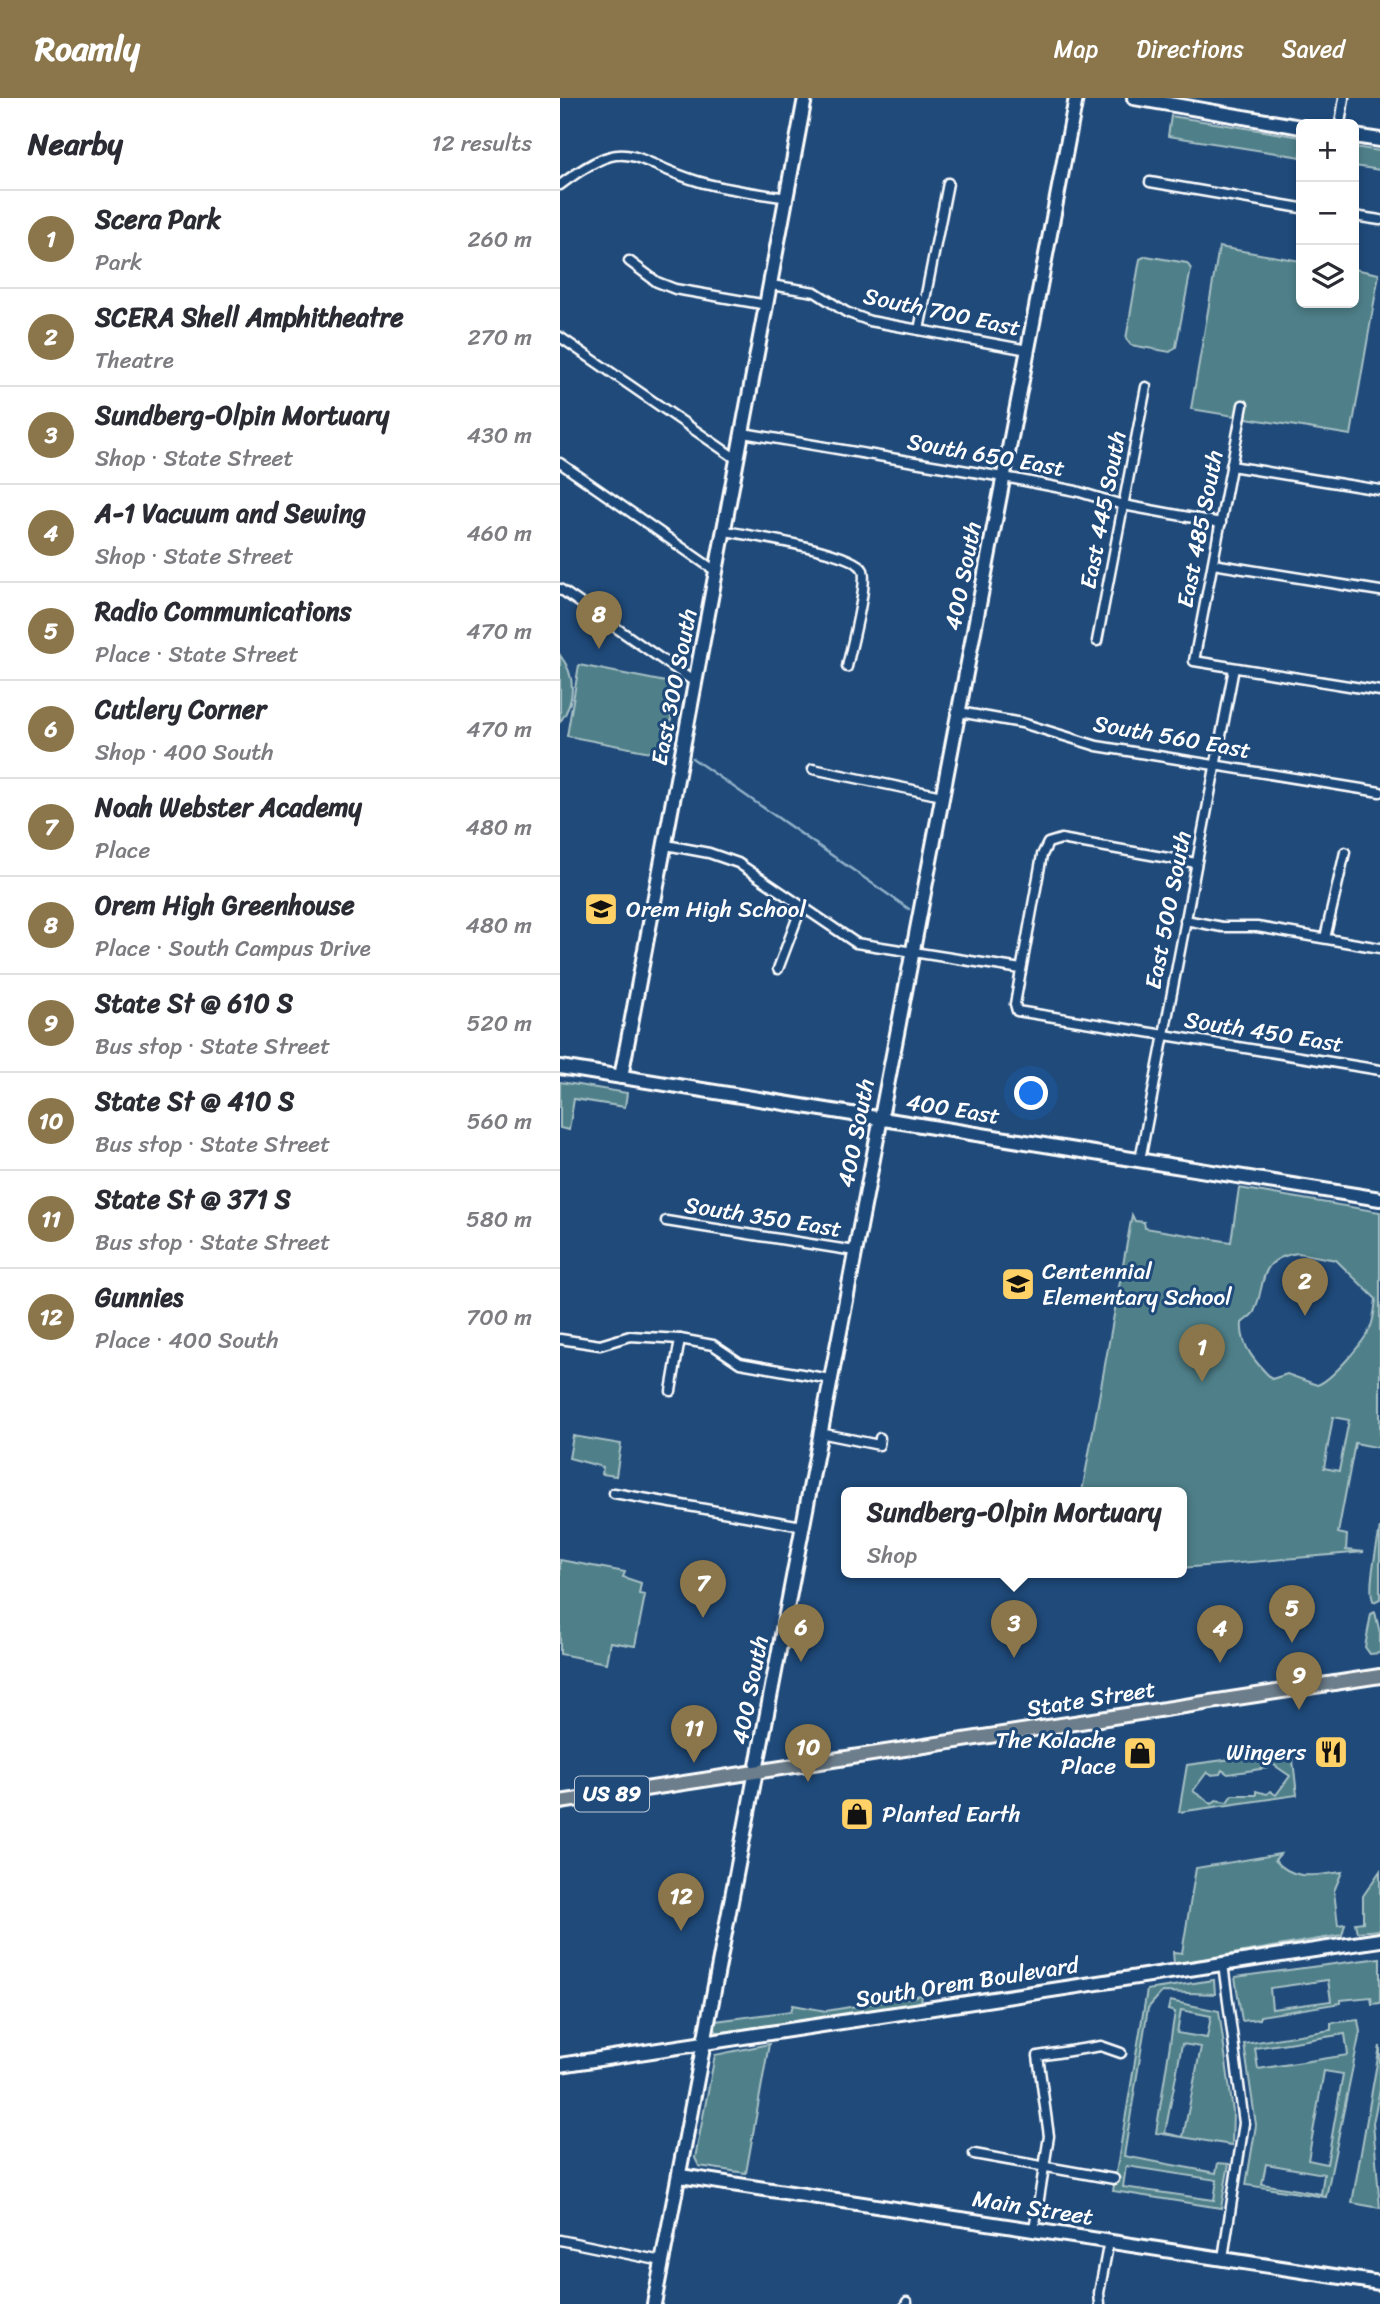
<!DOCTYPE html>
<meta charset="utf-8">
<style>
:root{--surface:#fff;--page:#f2f2f3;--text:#2b2b33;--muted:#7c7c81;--line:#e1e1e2;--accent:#8a764a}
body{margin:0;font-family:Sriracha,sans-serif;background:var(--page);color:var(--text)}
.controls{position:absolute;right:21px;top:21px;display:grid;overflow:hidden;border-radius:10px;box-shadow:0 4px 10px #0003}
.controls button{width:63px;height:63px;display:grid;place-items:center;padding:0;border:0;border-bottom:2px solid var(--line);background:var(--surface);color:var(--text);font:35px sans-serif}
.you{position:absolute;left:472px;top:996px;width:24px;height:24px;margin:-18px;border:5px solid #fff;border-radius:50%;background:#1a73e8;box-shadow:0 0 0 10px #1a73e833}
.badge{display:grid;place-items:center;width:46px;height:46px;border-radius:50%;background:var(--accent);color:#fff;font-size:23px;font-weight:700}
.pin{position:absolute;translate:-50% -58px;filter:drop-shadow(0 2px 4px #0008)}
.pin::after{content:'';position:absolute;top:37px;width:24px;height:21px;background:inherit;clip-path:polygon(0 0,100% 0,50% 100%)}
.popup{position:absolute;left:281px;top:1389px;width:346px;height:91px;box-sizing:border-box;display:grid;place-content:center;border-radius:10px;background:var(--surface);filter:drop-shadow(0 2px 5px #0005);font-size:23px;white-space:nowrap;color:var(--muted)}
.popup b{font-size:26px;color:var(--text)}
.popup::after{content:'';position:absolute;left:50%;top:100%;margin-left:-14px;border:14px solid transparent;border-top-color:var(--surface)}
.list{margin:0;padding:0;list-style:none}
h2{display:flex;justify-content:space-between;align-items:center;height:91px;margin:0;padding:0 28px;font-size:30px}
h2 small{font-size:23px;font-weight:400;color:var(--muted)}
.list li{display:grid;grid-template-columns:46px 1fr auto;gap:21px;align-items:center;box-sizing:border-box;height:98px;padding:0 28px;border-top:2px solid var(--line)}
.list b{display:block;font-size:26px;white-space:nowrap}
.list p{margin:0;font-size:23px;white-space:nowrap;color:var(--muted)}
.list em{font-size:23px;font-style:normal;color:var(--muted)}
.icon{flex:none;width:38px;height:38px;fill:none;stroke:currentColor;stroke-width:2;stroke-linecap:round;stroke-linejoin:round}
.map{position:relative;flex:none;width:820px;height:2206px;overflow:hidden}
header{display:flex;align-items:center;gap:42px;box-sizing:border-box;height:98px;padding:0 35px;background:var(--accent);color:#fff}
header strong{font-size:33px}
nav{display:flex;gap:38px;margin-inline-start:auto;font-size:24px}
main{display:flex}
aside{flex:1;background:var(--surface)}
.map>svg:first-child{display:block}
.green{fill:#4f808a;stroke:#a7c0c4;stroke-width:2;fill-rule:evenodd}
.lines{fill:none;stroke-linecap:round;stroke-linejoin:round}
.stream{stroke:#90b0c8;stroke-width:2.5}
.street-casing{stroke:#fff;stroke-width:13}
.secondary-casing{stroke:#fff;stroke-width:18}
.primary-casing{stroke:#fff;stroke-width:18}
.street{stroke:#1f4a7a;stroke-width:8}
.secondary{stroke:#1f4a7a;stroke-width:12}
.primary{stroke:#6c7d8b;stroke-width:12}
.labels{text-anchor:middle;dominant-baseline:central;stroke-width:6;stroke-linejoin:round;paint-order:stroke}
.shield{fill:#1f4a7a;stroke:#bcc9d7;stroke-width:2}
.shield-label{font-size:21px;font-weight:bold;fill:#fff}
.street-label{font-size:23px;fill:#fff;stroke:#1f4a7a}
.poi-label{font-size:23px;fill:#fff;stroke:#1f4a7a;text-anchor:start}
</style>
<header>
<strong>Roamly</strong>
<nav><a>Map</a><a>Directions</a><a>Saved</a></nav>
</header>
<main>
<aside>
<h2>Nearby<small>12 results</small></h2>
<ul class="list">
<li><span class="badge">1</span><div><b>Scera Park</b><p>Park</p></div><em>260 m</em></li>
<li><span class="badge">2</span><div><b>SCERA Shell Amphitheatre</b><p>Theatre</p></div><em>270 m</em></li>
<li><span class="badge">3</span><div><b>Sundberg-Olpin Mortuary</b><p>Shop · State Street</p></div><em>430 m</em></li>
<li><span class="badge">4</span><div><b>A-1 Vacuum and Sewing</b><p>Shop · State Street</p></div><em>460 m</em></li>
<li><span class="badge">5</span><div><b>Radio Communications</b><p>Place · State Street</p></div><em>470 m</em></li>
<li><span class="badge">6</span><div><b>Cutlery Corner</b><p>Shop · 400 South</p></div><em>470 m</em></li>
<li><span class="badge">7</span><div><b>Noah Webster Academy</b><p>Place</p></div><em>480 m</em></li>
<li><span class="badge">8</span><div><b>Orem High Greenhouse</b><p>Place · South Campus Drive</p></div><em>480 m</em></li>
<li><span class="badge">9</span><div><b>State St @ 610 S</b><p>Bus stop · State Street</p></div><em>520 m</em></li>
<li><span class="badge">10</span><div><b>State St @ 410 S</b><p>Bus stop · State Street</p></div><em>560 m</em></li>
<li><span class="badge">11</span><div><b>State St @ 371 S</b><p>Bus stop · State Street</p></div><em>580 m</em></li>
<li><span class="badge">12</span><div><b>Gunnies</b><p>Place · 400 South</p></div><em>700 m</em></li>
</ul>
</aside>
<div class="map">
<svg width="820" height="2206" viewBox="0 0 820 2206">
<rect width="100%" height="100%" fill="#1f4a7a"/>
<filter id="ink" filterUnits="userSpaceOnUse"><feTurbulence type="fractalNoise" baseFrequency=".0143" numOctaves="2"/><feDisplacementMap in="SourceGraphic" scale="14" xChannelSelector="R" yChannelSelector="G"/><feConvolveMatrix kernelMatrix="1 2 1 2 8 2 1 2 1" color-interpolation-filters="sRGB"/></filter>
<g filter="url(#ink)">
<!-- green -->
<g class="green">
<polygon points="611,18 741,39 741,59 608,38"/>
<polygon points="794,49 820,53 820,72 794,68"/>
<polygon points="659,149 741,163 741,205 794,205 794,171 819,176 791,337 631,311"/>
<polygon points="586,158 627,165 631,171 616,249 610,254 571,247 566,241 580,161"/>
<path d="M0 557C16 578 16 603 0 624Z"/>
<polygon points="19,567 116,586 106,657 7,638"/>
<polygon points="0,984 67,995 65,1009 14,1001 9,1032 0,1030"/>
<path d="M679 1090 820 1114V1350L795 1345 778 1435 787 1437 786 1452 804 1454 622 1470V1394H522L572 1117 575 1123 584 1124 585 1130 671 1144ZM738 1155 776 1162 816 1201C815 1209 814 1220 811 1228 806 1242 771 1283 757 1287L727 1276 712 1281C696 1265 680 1248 682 1225 685 1222 692 1218 694 1214 707 1185 696 1161 738 1155ZM773 1319 789 1322 779 1373 764 1370Z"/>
<polygon points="13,1338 61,1346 56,1378 42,1376 43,1369 9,1360"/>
<path d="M820 1429V1501L814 1504C806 1493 818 1445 820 1429Z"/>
<polygon points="0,1462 65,1474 63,1479 81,1485 79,1496 85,1497 75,1548 50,1544 46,1565 0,1556"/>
<polygon points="815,1514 820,1535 820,1555 810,1556 805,1549 811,1516"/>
<path d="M732 1653 737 1697 619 1714 627 1667ZM711 1665 730 1678 716 1697 710 1693 707 1696 696 1693V1697H672L667 1704 656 1702 652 1706 633 1693 647 1674 650 1677 660 1676 662 1672 668 1676 707 1670Z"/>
<path d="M720 1756 715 1762C734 1784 756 1777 782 1774L774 1793 778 1827 785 1826 782 1837 614 1866 613 1854 622 1855 636 1770Z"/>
<polygon points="820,1773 820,1832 797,1834 795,1825 803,1824 803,1798"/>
<path d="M820 1860V1905L812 1906 811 1899 781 1902V1905L700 1918V1921L682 1923 675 1879ZM768 1882 771 1903 712 1911 710 1890Z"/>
<path d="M654 1882 655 1896 602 1894 588 1910 564 2058 656 2075 658 2065 669 2066 661 2110 553 2093 587 1892ZM566 2068 657 2082 654 2102 563 2089Z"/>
<polygon points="362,1897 361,1905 163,1934 157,1934 154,1930 156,1923 231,1913 233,1907 266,1913"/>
<path d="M610 1903 659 1913 673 2014 672 2047 596 2035 615 1914 608 1912ZM621 1912 651 1918 647 1940 617 1935ZM622 1946 641 1949 623 2039 605 2035Z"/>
<path d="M798 1922 800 1934 766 2099 686 2087 696 2027 684 1946 771 1932V1925ZM785 1936 788 1957 698 1971 695 1950ZM764 1973 783 1976 767 2066 748 2062ZM706 2066 764 2076 761 2096 702 2086Z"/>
<polygon points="209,1946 186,2075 139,2068 135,2060 155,1957"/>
<polygon points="820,1948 820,1991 813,2025 820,2110 792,2105"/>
</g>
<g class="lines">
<!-- stream -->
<polyline class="stream" points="132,660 349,811"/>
<!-- street casing -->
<g class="street-casing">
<g id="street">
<polyline points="780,26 784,0"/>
<polyline points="590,84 741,110"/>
<path d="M0 87C70 35 66 61 137 83 166 92 198 95 227 100"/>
<polyline points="794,118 820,122"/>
<polyline points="69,163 97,184 115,191 207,207"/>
<polyline points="211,187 255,194 286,214 310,223 468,252"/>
<polyline points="359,232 388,85"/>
<polyline points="0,239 178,362"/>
<polyline points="683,307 634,563 820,593"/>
<polyline points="183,335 455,381 516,393 563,407 661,425"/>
<polyline points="0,365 157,474"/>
<polyline points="671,368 820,392"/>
<path d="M165 433C188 437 296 454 303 472 308 487 291 550 287 569"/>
<polyline points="653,466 820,493"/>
<polyline points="0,491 136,585"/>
<polyline points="537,543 586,289"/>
<polyline points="399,614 462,625 537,648 820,694"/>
<polyline points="253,671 382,698"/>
<polyline points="106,747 149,755 178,765 296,845 461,871"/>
<polyline points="636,765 501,741 488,745 482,757 455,906 457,913 820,972"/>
<polyline points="625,822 662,829 697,829 820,850"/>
<polyline points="765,840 785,754"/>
<polyline points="218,871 241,810"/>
<polyline points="580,1062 674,570"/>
<polyline points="106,1123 295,1153"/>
<polyline points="0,1241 40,1247 70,1238 120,1241 153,1247 180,1265 270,1281"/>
<polyline points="111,1293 120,1241"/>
<polyline points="260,1335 319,1347 320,1340"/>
<polyline points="54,1395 242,1428"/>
<polyline points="663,1866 684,2025 663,2160"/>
<polyline points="414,2056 554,2081"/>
<polyline points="474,2132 489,2038 478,1958 541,1948 561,1955"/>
<polyline points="0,2142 102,2163"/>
<polyline points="346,2206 347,2204"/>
<polyline points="540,2206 539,2195 549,2143"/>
</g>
</g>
<!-- secondary casing -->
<g class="secondary-casing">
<g id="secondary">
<polyline points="574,0 741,29"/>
<polyline points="794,38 820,42"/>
<polyline points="0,969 820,1101"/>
<polyline points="61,979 245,0"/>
<polyline points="0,1967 820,1842"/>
<polyline points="120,2078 820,2185"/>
<polyline points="94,2206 516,0"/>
</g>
</g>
<!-- primary casing -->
<g class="primary-casing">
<polyline id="primary" points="0,1704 820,1578"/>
</g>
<!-- street -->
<use href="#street" class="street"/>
<!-- secondary -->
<use href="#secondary" class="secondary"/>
<!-- primary -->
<use href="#primary" class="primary"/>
</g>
</g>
<!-- icons -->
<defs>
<g id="school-square" transform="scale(1.75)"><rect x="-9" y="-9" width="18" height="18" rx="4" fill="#ffd166" stroke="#1f4a7a"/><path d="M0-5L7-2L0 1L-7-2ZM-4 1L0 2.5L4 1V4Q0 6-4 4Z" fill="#111"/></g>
<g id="restaurant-square" transform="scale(1.75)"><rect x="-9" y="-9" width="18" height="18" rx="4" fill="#ffd166" stroke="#1f4a7a"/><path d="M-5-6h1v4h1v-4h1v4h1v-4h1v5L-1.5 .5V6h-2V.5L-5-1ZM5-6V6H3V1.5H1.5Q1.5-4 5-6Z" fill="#111"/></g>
<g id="shop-square" transform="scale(1.75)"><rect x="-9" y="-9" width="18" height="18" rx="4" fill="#ffd166" stroke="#1f4a7a"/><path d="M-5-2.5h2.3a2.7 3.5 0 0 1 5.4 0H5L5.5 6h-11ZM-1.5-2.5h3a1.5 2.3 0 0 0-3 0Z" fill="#111"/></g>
</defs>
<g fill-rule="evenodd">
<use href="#school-square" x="41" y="811"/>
<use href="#school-square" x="458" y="1186"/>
<use href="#restaurant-square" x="771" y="1654"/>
<use href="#shop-square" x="580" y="1655"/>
<use href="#shop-square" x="297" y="1716"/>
</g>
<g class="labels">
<!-- shield labels -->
<rect class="shield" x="15" y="1678.5" width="74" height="35" rx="5"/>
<g class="shield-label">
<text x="52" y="1696">US 89</text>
</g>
<!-- street labels -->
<g class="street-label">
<text transform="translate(382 214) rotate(12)">South 700 East</text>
<text transform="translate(426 357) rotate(10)">South 650 East</text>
<text transform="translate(543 412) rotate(-79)">East 445 South</text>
<text transform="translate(640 431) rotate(-79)">East 485 South</text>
<text transform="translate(403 478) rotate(-79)">400 South</text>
<text transform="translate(114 589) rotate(-79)">East 300 South</text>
<text transform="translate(612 639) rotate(10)">South 560 East</text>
<text transform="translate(608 812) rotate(-79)">East 500 South</text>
<text transform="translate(704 934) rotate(9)">South 450 East</text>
<text transform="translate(393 1011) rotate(9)">400 East</text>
<text transform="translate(296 1035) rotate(-79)">400 South</text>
<text transform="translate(203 1119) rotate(9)">South 350 East</text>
<text transform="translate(190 1592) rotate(-79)">400 South</text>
<text transform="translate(531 1601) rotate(-9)">State Street</text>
<text transform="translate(407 1884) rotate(-9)">South Orem Boulevard</text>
<text transform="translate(473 2110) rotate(9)">Main Street</text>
</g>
<!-- poi labels -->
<g class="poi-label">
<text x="66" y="811">Orem High School</text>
<text x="482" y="1173">Centennial<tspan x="482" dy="26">Elementary School</tspan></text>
<text x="556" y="1642" text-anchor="end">The Kolache<tspan x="556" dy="26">Place</tspan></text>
<text x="746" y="1654" text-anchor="end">Wingers</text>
<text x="322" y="1716">Planted Earth</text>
</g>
</g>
</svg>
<div class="controls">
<button>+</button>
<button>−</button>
<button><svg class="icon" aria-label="layers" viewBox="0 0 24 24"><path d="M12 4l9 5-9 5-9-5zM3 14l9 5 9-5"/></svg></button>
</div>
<div class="you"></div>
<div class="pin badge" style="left:642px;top:1284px">1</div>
<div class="pin badge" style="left:745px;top:1218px">2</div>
<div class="pin badge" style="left:454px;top:1560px">3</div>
<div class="popup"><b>Sundberg-Olpin Mortuary</b>Shop</div>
<div class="pin badge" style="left:660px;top:1565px">4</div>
<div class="pin badge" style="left:732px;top:1545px">5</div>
<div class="pin badge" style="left:241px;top:1564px">6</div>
<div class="pin badge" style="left:143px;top:1520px">7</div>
<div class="pin badge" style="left:39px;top:551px">8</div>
<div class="pin badge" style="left:739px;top:1612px">9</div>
<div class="pin badge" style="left:248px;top:1684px">10</div>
<div class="pin badge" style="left:134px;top:1665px">11</div>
<div class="pin badge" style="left:121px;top:1833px">12</div>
</div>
</main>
